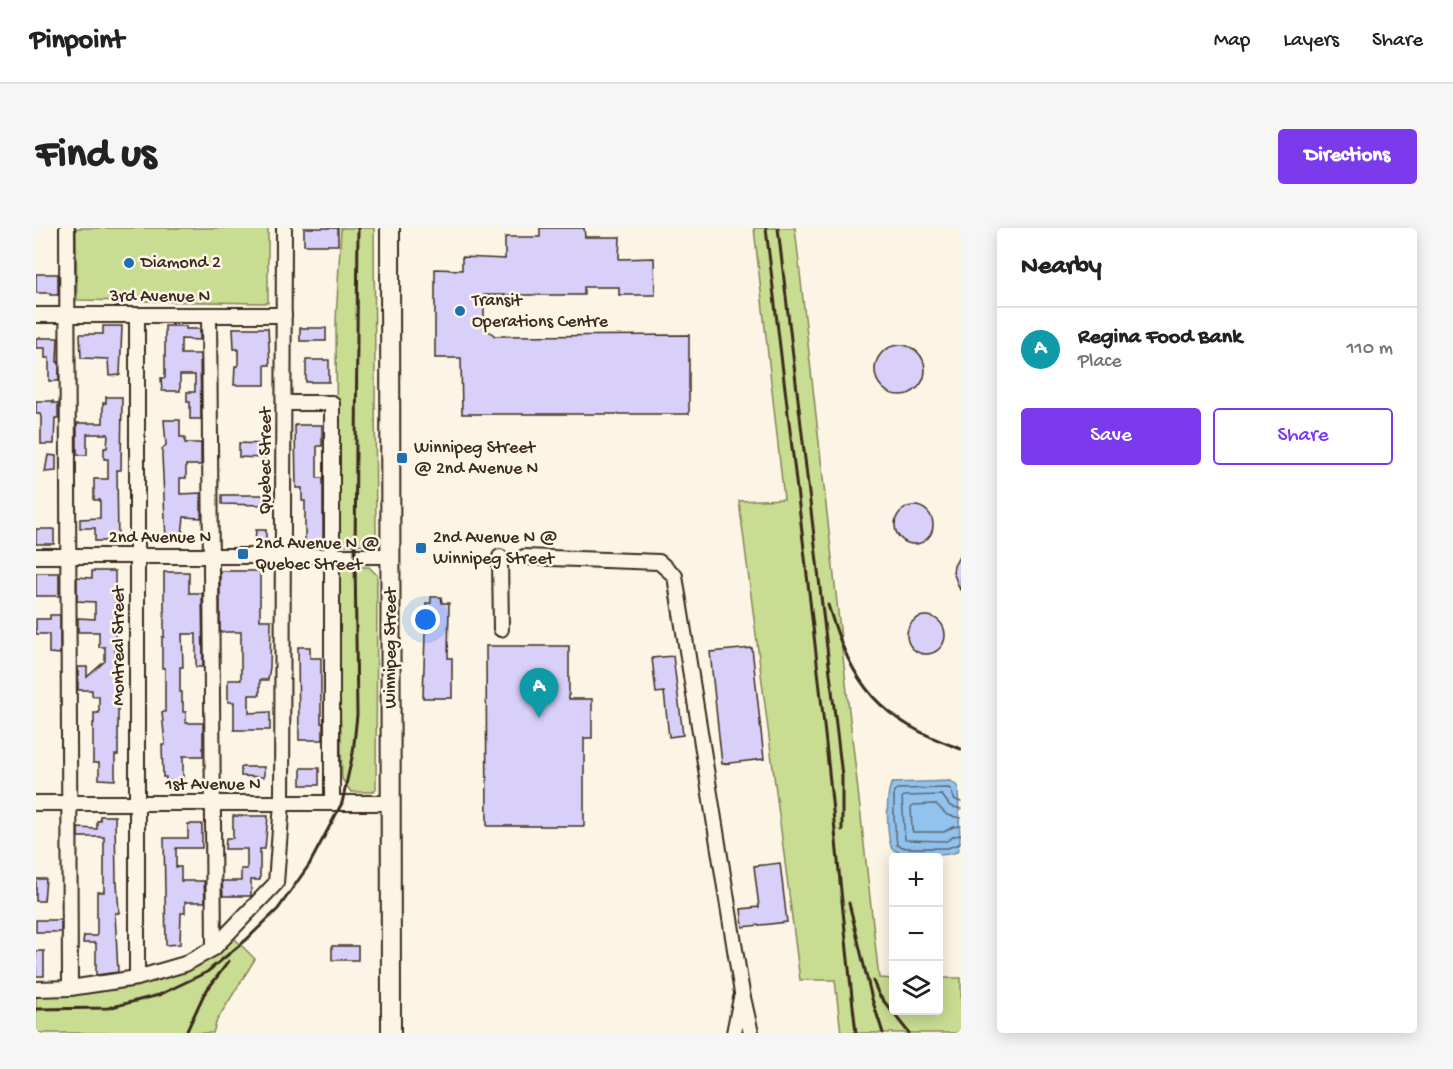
<!DOCTYPE html>
<meta charset="utf-8">
<style>
:root{--surface:#fff;--page:#f6f6f6;--text:#222;--muted:#767676;--line:#e0e0e0;--accent:#7c3aed}
body{margin:0;font-family:"Gochi Hand",sans-serif;background:var(--page);color:var(--text)}
.controls{position:absolute;right:18px;bottom:18px;display:grid;overflow:hidden;border-radius:6px;box-shadow:0 3px 15px #0003}
.controls button{width:54px;height:54px;display:grid;place-items:center;padding:0;border:0;border-bottom:2px solid var(--line);background:var(--surface);color:var(--text);font:30px sans-serif}
.you{position:absolute;left:390px;top:392px;width:21px;height:21px;margin:-15px;border:4px solid #fff;border-radius:50%;background:#1a73e8;box-shadow:0 0 0 9px #1a73e833}
.badge{display:grid;place-items:center;width:39px;height:39px;border-radius:50%;background:var(--accent);color:#fff;font-size:20px;font-weight:700}
.pin{position:absolute;translate:-50% -50px;filter:drop-shadow(0 2px 3px #0008)}
.pin::after{content:'';position:absolute;top:32px;width:21px;height:18px;background:inherit;clip-path:polygon(0 0,100% 0,50% 100%)}
.list{margin:0;padding:0;list-style:none}
h2{display:flex;justify-content:space-between;align-items:center;height:78px;margin:0;padding:0 24px;font-size:26px}
h2 small{font-size:20px;font-weight:400;color:var(--muted)}
.list li{display:grid;grid-template-columns:39px 1fr auto;gap:18px;align-items:center;box-sizing:border-box;height:84px;padding:0 24px;border-top:2px solid var(--line)}
.list b{display:block;font-size:22px;white-space:nowrap}
.list p{margin:0;font-size:20px;white-space:nowrap;color:var(--muted)}
.list em{font-size:20px;font-style:normal;color:var(--muted)}
.actions{display:flex;gap:12px;padding:18px 24px}
.actions a{flex:1;padding:14px 0;border:2px solid var(--accent);border-radius:6px;text-align:center;font-size:21px;color:var(--accent)}
.actions .main{background:var(--accent);color:#fff}
.icon{flex:none;width:33px;height:33px;fill:none;stroke:currentColor;stroke-width:2;stroke-linecap:round;stroke-linejoin:round}
.map{position:relative;flex:none;width:925px;height:805px;overflow:hidden;border-radius:6px}
header{display:flex;align-items:center;gap:36px;box-sizing:border-box;height:84px;padding:0 30px;background:var(--surface);border-bottom:2px solid var(--line)}
header strong{font-size:28px}
nav{display:flex;gap:33px;margin-inline-start:auto;font-size:21px}
.intro{display:flex;align-items:center;justify-content:space-between;box-sizing:border-box;height:144px;padding:0 36px}
h1{margin:0;font-size:42px}
.button{padding:15px 27px;border-radius:6px;background:var(--accent);color:#fff;font-size:21px;font-weight:700}
main{display:flex;gap:36px;padding:0 36px}
aside{flex:1;background:var(--surface);border-radius:6px;box-shadow:0 3px 15px #0003}
.map>svg:first-child{display:block}
.green{fill:#c9dd92;stroke:#828458;stroke-width:1.5}
.water{fill:#92c3ee;stroke:#6f869b;stroke-width:1.5}
.lines{fill:none;stroke-linecap:round;stroke-linejoin:round}
.shore{stroke:#5e6771;stroke-width:1.5}
.building{fill:#d8d0f9;stroke:#3b2a1e;stroke-width:1.5}
.minor-casing{stroke:#3b2a1e;stroke-width:18}
.major-casing{stroke:#3b2a1e;stroke-width:22}
.minor{stroke:#fcf5e5;stroke-width:14}
.major{stroke:#fcf5e5;stroke-width:18}
.rail{stroke:#3b2a1e;stroke-width:3}
.poi-dot{fill:#1f6fb2;stroke:#fcf5e5;stroke-width:2}
.labels{text-anchor:middle;dominant-baseline:central;stroke-width:5;stroke-linejoin:round;paint-order:stroke}
.poi-label{font-size:18px;fill:#3b2a1e;stroke:#fcf5e5;text-anchor:start}
.street-label{font-size:18px;fill:#3b2a1e;stroke:#fcf5e5}
</style>
<header>
<strong>Pinpoint</strong>
<nav><a>Map</a><a>Layers</a><a>Share</a></nav>
</header>
<div class="intro"><h1>Find us</h1><a class="button">Directions</a></div>
<main>
<div class="map">
<svg width="925" height="805" viewBox="0 0 925 805">
<rect width="100%" height="100%" fill="#fcf5e5"/>
<filter id="ink" filterUnits="userSpaceOnUse"><feTurbulence type="fractalNoise" baseFrequency=".0167" numOctaves="2"/><feDisplacementMap in="SourceGraphic" scale="12" xChannelSelector="R" yChannelSelector="G"/><feConvolveMatrix kernelMatrix="1 2 1 2 8 2 1 2 1" color-interpolation-filters="sRGB"/></filter>
<g filter="url(#ink)">
<!-- green -->
<g class="green">
<polygon points="40,0 232,0 232,75 41,72"/>
<polygon points="305,0 338,0 340,310 332,316 301,317 300,93"/>
<polygon points="718,0 759,0 843,750 857,751 858,782 902,782 903,750 925,750 925,805 805,805 799,752 764,752 703,273 748,271"/>
<polygon points="301,339 333,339 341,347 340,561 337,564 315,564 306,551"/>
<path d="M198 710 219 731 181 792 177 805H0V768C41 767 96 763 134 748 157 739 178 724 198 710Z"/>
</g>
<!-- water -->
<path class="water" d="M915 553 922 559 924 614 921 624C905 629 870 629 856 621 851 609 849 565 856 555Z"/>
<g class="lines">
<!-- shore -->
<g class="shore">
<polyline points="925,574 918,571 915,562 913,560 861,561 858,563 858,589 861,617 870,620 912,620 925,615"/>
<polyline points="925,581 914,578 906,567 868,568 866,570 869,612 911,613 918,608 925,607"/>
<polyline points="925,590 911,587 900,576 877,577 875,579 876,601 877,604 908,604 917,599 925,598"/>
</g>
</g>
<!-- building -->
<g class="building">
<rect x="268" y="0" width="34" height="17"/>
<polygon points="504,0 548,0 549,9 584,9 583,31 618,30 619,67 583,67 583,59 548,59 548,67 448,67 448,99 459,108 653,107 653,186 426,186 425,130 399,130 399,41 426,42 426,29 469,31 469,9 504,9"/>
<polygon points="0,46 22,46 22,67 14,67 14,65 0,65"/>
<polygon points="67,98 86,98 84,147 73,148 72,131 45,130 44,106 67,106"/>
<polygon points="129,98 150,98 150,101 164,101 164,112 145,111 145,126 164,126 165,191 154,191 154,174 151,174 151,164 159,164 159,147 144,147 144,163 126,163 125,150 129,150"/>
<polygon points="197,100 232,100 234,137 229,137 229,157 198,157 199,138 202,138 202,121 198,121"/>
<rect x="264" y="100" width="26" height="13"/>
<polygon points="0,110 22,110 21,134 23,134 23,153 13,153 13,130 9,130 9,120 0,120"/>
<circle cx="864" cy="142" r="25"/>
<rect x="270" y="132" width="23" height="22"/>
<polygon points="70,169 86,169 85,242 81,242 82,313 59,313 59,300 44,300 44,291 64,290 64,272 58,272 58,251 72,251 72,231 68,231 68,220 71,220 72,206 51,206 51,227 41,227 41,195 67,195 67,175 70,175"/>
<polygon points="0,173 17,173 17,175 22,175 22,190 19,190 18,216 5,216 5,189 4,186 0,186"/>
<polygon points="128,192 144,192 144,209 149,209 149,215 165,215 165,237 150,237 150,250 144,250 144,266 165,265 165,290 148,289 146,307 141,307 141,312 130,312 126,227 126,221 130,217"/>
<polygon points="259,197 286,197 286,218 281,218 281,250 287,250 287,314 269,314 269,273 266,273 266,260 260,260"/>
<polygon points="203,215 230,216 229,230 203,229"/>
<polygon points="12,227 20,228 20,243 9,244"/>
<polygon points="186,267 229,267 229,277 186,276"/>
<circle cx="878" cy="297" r="19"/>
<rect x="0" y="301" width="18" height="15"/>
<polygon points="220,302 230,302 230,315 219,315"/>
<polygon points="925,325 925,362 924,362 917,344 918,338"/>
<polygon points="56,343 79,343 79,432 83,432 83,440 80,440 80,471 84,471 84,478 82,478 82,527 79,527 79,552 63,551 63,535 57,535 57,495 58,495 58,485 63,485 63,468 56,468 56,462 42,462 42,439 51,439 51,449 69,433 69,419 63,419 63,404 42,404 42,390 59,391 59,374 41,373 41,349 56,350"/>
<polygon points="184,343 224,343 224,392 235,392 234,439 232,452 224,452 224,467 213,467 213,485 234,484 234,502 198,502 198,474 192,474 192,452 205,452 205,404 184,404"/>
<polygon points="128,344 153,344 153,365 166,365 167,439 160,439 160,406 146,406 147,439 144,439 144,464 146,464 146,474 147,474 147,484 150,484 150,495 167,495 167,528 147,528 147,553 130,553 130,549 127,549 126,517 129,517 126,484 129,484 129,440 126,440 126,409 128,409"/>
<rect x="0" y="345" width="23" height="23"/>
<polygon points="395,369 405,369 406,375 413,375 412,430 416,430 416,470 387,470 390,375 395,375"/>
<polygon points="14,387 24,387 24,426 13,425 13,406 0,406 0,391 14,391"/>
<circle cx="890" cy="407" r="19"/>
<polygon points="450,418 533,418 533,471 556,471 556,510 548,510 548,598 451,598"/>
<polygon points="262,419 274,419 274,430 285,430 285,495 287,495 287,512 263,512"/>
<polygon points="716,420 728,531 686,536 674,424"/>
<polygon points="637,428 647,507 633,509 628,464 620,465 616,430"/>
<polygon points="205,539 228,539 228,549 205,548"/>
<rect x="265" y="540" width="18" height="17"/>
<polygon points="64,588 79,588 80,654 81,654 83,685 79,685 82,744 60,747 60,715 47,715 48,708 61,708 61,664 68,664 68,609 42,609 42,600 61,601 61,593 64,593"/>
<polygon points="197,588 232,588 229,621 224,621 224,652 215,652 215,668 187,668 186,653 205,653 205,641 211,641 211,621 189,621 190,610 197,610"/>
<polygon points="152,596 166,596 166,620 140,620 140,639 145,639 145,653 168,653 169,674 149,674 149,685 145,685 144,716 130,717 128,610 152,610"/>
<polygon points="744,635 751,694 707,699 705,681 723,679 718,638"/>
<polygon points="0,651 10,651 8,673 0,673"/>
<rect x="0" y="692" width="25" height="12"/>
<rect x="296" y="718" width="26" height="14"/>
<rect x="0" y="723" width="8" height="25"/>
</g>
<g class="lines">
<!-- minor casing -->
<g class="minor-casing">
<g id="minor">
<polyline points="31,0 34,760"/>
<polyline points="0,87 248,87"/>
<polyline points="173,87 178,720"/>
<polyline points="248,175 296,175 296,575"/>
<polyline points="0,328 355,328"/>
<polyline points="464,329 465,401"/>
<polyline points="488,329 623,334 639,348 706,765 715,805"/>
<polyline points="0,575 354,575"/>
<polyline points="101,750 101,87"/>
<polyline points="0,761 34,760 101,750 149,736 178,720 240,655 246,575 248,0"/>
<polyline points="698,805 705,770"/>
</g>
</g>
<!-- major casing -->
<g class="major-casing">
<polyline id="major" points="354,0 355,805"/>
</g>
<!-- minor -->
<use href="#minor" class="minor"/>
<!-- major -->
<use href="#major" class="major"/>
<!-- rail -->
<g class="rail">
<path d="M730 0C751 181 774 362 793 544 802 631 810 718 820 805"/>
<polyline points="742,0 806,548 806,602"/>
<path d="M792 377C817 459 843 492 925 521"/>
<polyline points="813,675 836,771 847,805"/>
<polyline points="837,753 843,767 873,805"/>
<polyline points="0,781 72,780 123,767 171,744 210,712 242,681 273,637 306,575 317,525 321,487 319,328 322,0"/>
<polyline points="150,805 168,766 193,733"/>
</g>
</g>
</g>
<!-- markers -->
<g class="poi-dot">
<circle cx="93" cy="35" r="6"/>
<circle cx="424" cy="83" r="6"/>
<rect x="360" y="224" width="12" height="12" rx="3"/>
<rect x="379" y="314" width="12" height="12" rx="3"/>
<rect x="201" y="320" width="12" height="12" rx="3"/>
</g>
<g class="labels">
<!-- poi labels -->
<g class="poi-label">
<text x="105" y="35">Diamond 2</text>
<text x="436" y="73">Transit<tspan x="436" dy="21">Operations Centre</tspan></text>
<text x="378" y="220">Winnipeg Street<tspan x="378" dy="21">@ 2nd Avenue N</tspan></text>
<text x="397" y="310">2nd Avenue N @<tspan x="397" dy="21">Winnipeg Street</tspan></text>
<text x="219" y="316">2nd Avenue N @<tspan x="219" dy="21">Quebec Street</tspan></text>
</g>
<!-- street labels -->
<g class="street-label">
<text x="124" y="69">3rd Avenue N</text>
<text transform="translate(230 233) rotate(-90)">Quebec Street</text>
<text x="124" y="310">2nd Avenue N</text>
<text transform="translate(83 418) rotate(-90)">Montreal Street</text>
<text transform="translate(355 420) rotate(-90)">Winnipeg Street</text>
<text x="177" y="557">1st Avenue N</text>
</g>
</g>
</svg>
<div class="controls">
<button>+</button>
<button>−</button>
<button><svg class="icon" aria-label="layers" viewBox="0 0 24 24"><path d="M12 4l9 5-9 5-9-5zM3 14l9 5 9-5"/></svg></button>
</div>
<div class="you"></div>
<div class="pin badge" style="left:503px;top:490px;background:#0f9aa8">A</div>
</div>
<aside>
<h2>Nearby<small></small></h2>
<ul class="list">
<li><span class="badge" style="background:#0f9aa8">A</span><div><b>Regina Food Bank</b><p>Place</p></div><em>110 m</em></li>
</ul>
<div class="actions"><a class="main">Save</a><a>Share</a></div>
</aside>
</main>
